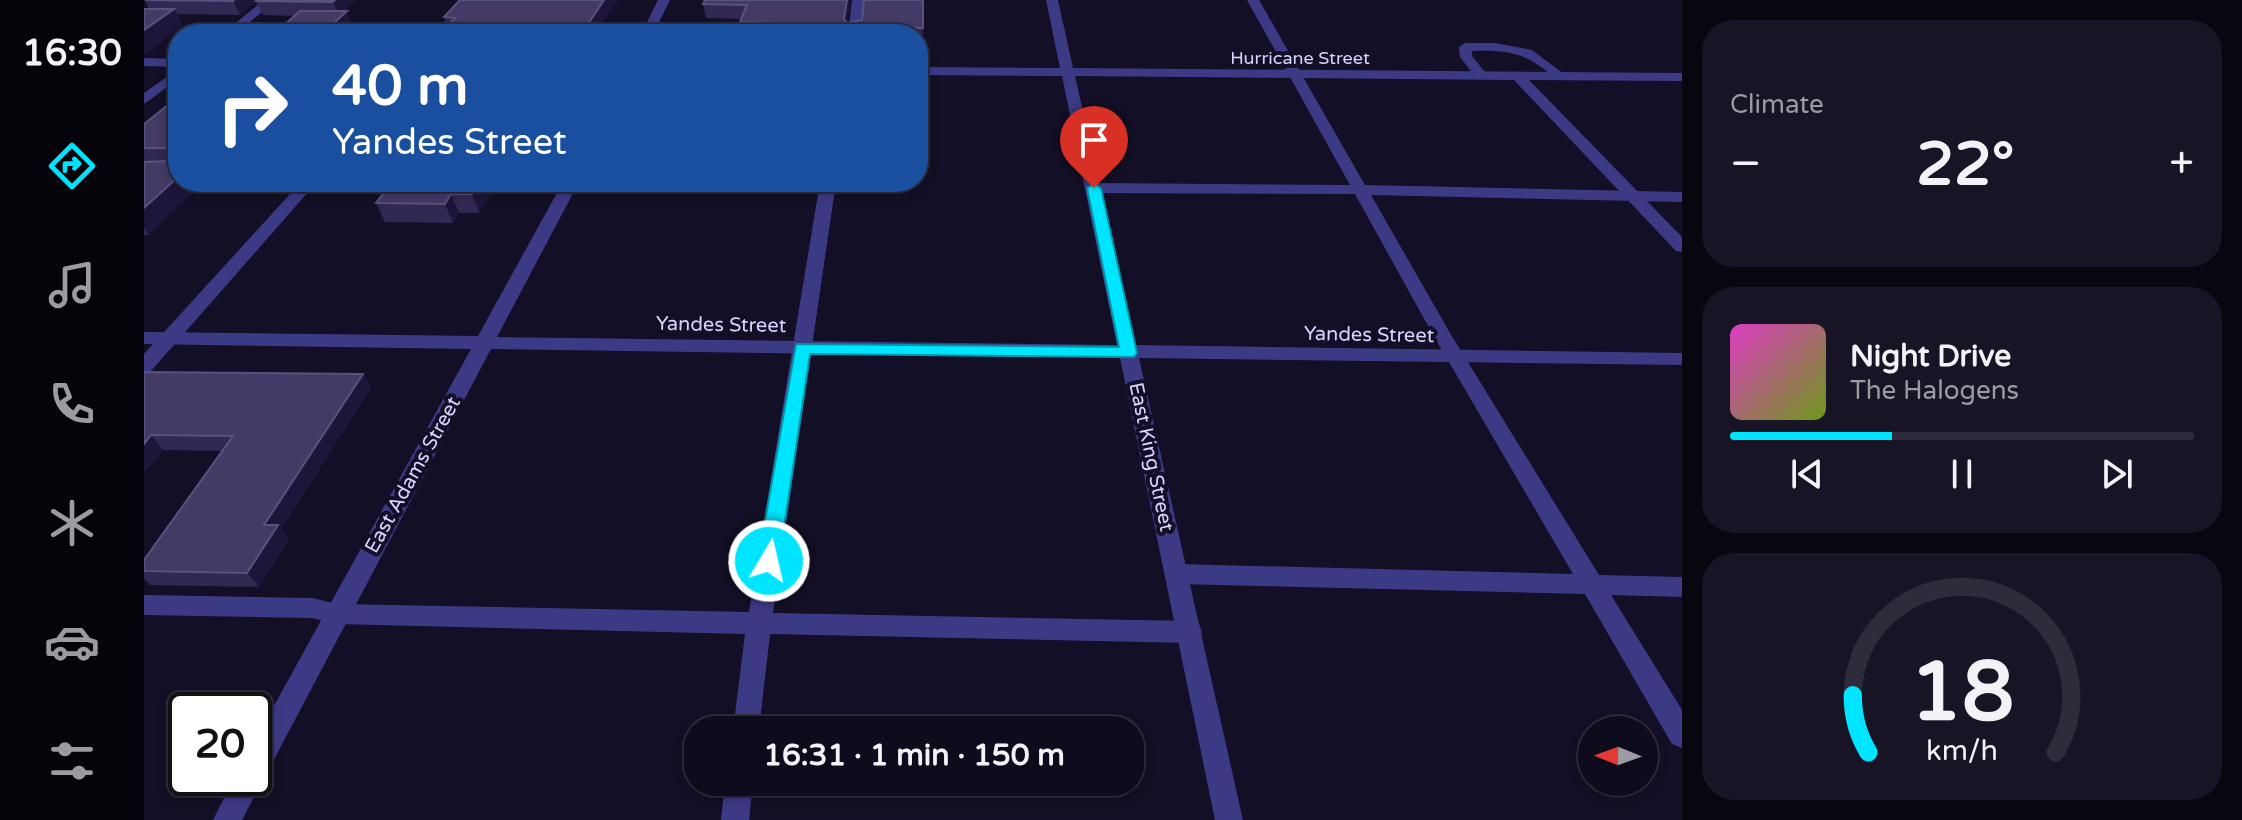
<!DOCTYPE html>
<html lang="en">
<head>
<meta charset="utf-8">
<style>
	:root { --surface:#0e0b1c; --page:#171425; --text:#f1f3f6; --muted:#9b9ba3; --line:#2e2b3b; --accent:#00e5ff }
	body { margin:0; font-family:"Varela Round",sans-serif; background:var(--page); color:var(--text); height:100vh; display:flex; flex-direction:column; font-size:30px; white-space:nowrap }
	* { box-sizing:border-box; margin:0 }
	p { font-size:26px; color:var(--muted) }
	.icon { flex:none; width:44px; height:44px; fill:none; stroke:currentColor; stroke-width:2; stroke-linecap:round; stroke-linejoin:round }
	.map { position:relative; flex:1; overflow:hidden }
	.panel { display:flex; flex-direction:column; gap:20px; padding:20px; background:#08060f; width:560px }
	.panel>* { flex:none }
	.hud { position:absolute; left:24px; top:24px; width:760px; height:168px; border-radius:32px; box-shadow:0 4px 12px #0003,0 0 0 2px var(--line); background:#1a4fa0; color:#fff; overflow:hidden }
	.needle { width:52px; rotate:271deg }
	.buttons { position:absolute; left:1434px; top:716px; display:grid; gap:16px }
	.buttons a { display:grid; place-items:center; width:80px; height:80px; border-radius:50%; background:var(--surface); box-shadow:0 4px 12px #0003,0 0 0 2px var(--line); font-size:40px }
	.speed { position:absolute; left:24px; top:692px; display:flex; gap:16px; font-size:40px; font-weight:700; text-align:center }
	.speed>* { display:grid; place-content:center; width:104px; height:104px; border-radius:50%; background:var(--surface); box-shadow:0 4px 12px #0003,0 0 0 2px var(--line); line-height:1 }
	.speed .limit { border:4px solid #111; border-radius:12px; background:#fff; color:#111 }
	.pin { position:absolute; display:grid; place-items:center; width:68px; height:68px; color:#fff; margin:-82px -34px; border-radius:50% 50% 50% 0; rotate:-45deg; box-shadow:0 0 8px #0007 }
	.pin .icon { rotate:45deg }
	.me { position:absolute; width:88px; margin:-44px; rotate:9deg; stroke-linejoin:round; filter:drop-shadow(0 0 6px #0008) }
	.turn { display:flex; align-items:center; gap:28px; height:168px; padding:0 32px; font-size:36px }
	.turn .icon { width:104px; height:104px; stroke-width:2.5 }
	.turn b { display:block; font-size:56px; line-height:68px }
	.big { font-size:60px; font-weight:700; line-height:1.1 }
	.panel .card { flex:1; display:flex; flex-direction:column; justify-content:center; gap:12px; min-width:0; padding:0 28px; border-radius:32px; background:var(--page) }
	.panel .dial { align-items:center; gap:0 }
	.dial svg { height:208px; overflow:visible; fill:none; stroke:var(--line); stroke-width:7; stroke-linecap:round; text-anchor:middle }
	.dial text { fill:var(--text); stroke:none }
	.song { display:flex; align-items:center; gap:24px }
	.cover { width:96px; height:96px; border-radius:12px; background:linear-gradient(135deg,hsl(310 70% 55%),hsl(80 70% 35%)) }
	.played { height:8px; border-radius:4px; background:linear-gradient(90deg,var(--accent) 35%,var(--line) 35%) }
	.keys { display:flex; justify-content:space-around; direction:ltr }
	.heat { display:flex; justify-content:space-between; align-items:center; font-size:44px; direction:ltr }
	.trip { position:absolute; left:540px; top:716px; width:460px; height:80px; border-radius:32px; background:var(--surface); box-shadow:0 4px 12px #0003,0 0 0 2px var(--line); font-weight:700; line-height:80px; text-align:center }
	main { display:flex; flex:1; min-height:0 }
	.tab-bar { display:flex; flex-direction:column; width:144px; justify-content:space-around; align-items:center; background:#06040b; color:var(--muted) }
	.tab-bar .icon { width:56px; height:56px }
	.tab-bar .selected { color:var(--accent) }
	.tab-bar b { font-size:36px; color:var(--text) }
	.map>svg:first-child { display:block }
</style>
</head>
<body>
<main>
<nav class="tab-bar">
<b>16:30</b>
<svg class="icon selected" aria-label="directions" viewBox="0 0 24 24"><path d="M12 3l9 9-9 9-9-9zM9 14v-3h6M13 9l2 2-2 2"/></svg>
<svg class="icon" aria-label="music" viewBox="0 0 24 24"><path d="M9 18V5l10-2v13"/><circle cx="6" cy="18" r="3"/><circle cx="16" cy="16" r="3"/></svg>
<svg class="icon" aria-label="phone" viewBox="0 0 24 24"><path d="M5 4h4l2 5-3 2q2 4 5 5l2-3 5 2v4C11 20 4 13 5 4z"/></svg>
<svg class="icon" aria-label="climate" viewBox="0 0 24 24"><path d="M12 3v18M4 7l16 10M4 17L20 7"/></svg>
<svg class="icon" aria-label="car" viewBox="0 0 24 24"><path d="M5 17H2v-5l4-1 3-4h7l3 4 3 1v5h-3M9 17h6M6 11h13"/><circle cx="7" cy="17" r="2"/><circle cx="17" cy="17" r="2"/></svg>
<svg class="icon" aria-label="filters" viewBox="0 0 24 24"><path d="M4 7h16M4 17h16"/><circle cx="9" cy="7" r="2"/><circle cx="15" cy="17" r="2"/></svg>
</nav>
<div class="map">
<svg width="1538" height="820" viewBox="0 0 1538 820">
	<rect width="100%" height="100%" fill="#130f26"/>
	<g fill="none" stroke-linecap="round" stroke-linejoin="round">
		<path fill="#3d3a85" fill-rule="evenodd" d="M 320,0 L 332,0 L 302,34 L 289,34 Z
			M 708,0 L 720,0 L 716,34 L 704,34 Z
			M 1103,0 L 1115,0 L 1221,185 L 1538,192 L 1538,202 L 1227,195 L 1306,333 L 1455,575 L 1538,577 L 1538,597 L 1467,595 L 1538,710 L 1538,748 L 1528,744 L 1441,594 L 1032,584 L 1024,581 L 1020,574 L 1024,567 L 1032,564 L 1429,574 L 1288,333 L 1211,194 L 950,193 L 942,188 L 950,183 L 1206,185 Z
			M 1351,43 L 1388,50 L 1424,77 L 1413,80 C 1383,53 1367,50 1328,51 L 1328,56 L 1345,77 L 1334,80 L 1316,57 L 1315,47 L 1321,43 Z
			M 157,182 L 173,182 L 7,371 L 0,372 L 0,354 Z
			M 676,182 L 692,182 L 629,613 L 1046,621 L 1055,624 L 1058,632 L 1055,640 L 1046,643 L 626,634 L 615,730 L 589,730 L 601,634 L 193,624 L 168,618 L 0,615 L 0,595 L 168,598 L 193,604 L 605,612 Z
			M 581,782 L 609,782 L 605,820 L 577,820 Z"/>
		<path fill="#3d3a85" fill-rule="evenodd" d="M 120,0 L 133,0 L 91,34 L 78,34 Z
			M 514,0 L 526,0 L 509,34 L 497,34 Z
			M 902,0 L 914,0 L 929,68 L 1538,73 L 1538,81 L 1385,80 L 1538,237 L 1538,252 L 1532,251 L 1370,80 L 931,76 L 992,345 L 1538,353 L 1538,365 L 995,358 L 1099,820 L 1071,820 L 976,358 L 347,349 L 98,820 L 69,820 L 90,778 L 110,778 L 110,742 L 327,349 L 0,344 L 0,332 L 334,336 L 419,182 L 435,182 L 353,337 L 973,345 L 918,76 L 774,75 L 774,67 L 916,68 Z
			M 0,58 L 34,59 L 34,67 L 0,66 Z
			M 34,69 L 34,79 L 0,104 L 0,93 Z"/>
	</g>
	<path fill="#312854" d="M 0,0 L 212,0 L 200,11 L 210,28 L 151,16 L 119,15 L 112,2 L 96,15 L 33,14 L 39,26 L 5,9 Z
		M 316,0 L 452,34 L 306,34 L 300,17 Z
		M 706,0 L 703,23 L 718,20 L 779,0 L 779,43 L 774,43 L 774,34 L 597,34 L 596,22 L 597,19 L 562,18 L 559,4 Z
		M 34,97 L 34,182 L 5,235 L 0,235 L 0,124 Z
		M 354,182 L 335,213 L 315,213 L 309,223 L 241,222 L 232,203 Z
		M 0,372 L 219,374 L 227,388 L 137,529 L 145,539 L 115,587 L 6,585 L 0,579 L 0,560 L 79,451 L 19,450 L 0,473 Z"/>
	<path fill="#1d163a" d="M 90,0 L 115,0 L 112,1 L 112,2 L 96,15 L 89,1 Z
		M 191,0 L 212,0 L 195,16 L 189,2 Z
		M 460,0 L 474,0 L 452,34 L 429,34 L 433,28 Z
		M 703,0 L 706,0 L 701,34 L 700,19 Z
		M 30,9 L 39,26 L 0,55 L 0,30 Z
		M 203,11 L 210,28 L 203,34 L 178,34 Z
		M 34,177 L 34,182 L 60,182 L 5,235 L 0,228 L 0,208 Z
		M 336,182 L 354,182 L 335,213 L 328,194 Z
		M 307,194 L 315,213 L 309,223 L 301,204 Z
		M 219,374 L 227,388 L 137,529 L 145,539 L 115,587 L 103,573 L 120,525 Z
		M 7,435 L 19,450 L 0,473 L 0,444 Z"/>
	<path fill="#433a66" stroke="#5a527e" stroke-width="2" d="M 2,0 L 90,0 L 89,1 Z
		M 113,0 L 191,0 L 189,2 L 112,1 Z
		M 316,0 L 460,0 L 444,24 L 433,28 L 429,34 L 362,34 L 369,25 L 305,24 L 311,18 L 300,17 Z
		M 561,0 L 703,0 L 700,19 L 703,23 L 718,20 L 720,0 L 779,0 L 779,28 L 760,28 L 760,34 L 632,33 L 636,23 L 596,22 L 603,5 L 559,4 Z
		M 0,9 L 30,9 L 0,30 Z
		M 156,11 L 203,11 L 178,34 L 130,34 Z
		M 34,97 L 34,177 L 0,208 L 0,162 L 24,161 L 25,151 L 22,148 L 0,148 L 0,124 Z
		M 248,182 L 336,182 L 328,194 L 307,194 L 301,204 L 232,203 Z
		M 0,372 L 219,374 L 120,525 L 134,525 L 103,573 L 0,571 L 0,560 L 89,436 L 7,435 L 0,444 Z"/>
	<path fill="#00e5ff" stroke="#0095a6" stroke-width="2" d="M 950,183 L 957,188 L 993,353 L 990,357 L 666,354 L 635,561 L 632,567 L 625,570 L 617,567 L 614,561 L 652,344 L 975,347 L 943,188 Z"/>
	<g text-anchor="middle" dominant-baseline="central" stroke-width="8" stroke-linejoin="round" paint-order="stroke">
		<g font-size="18" fill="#d9d4ff" stroke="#130f26">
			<text x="1156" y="58">Hurricane Street</text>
		</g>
		<g font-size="20" fill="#d9d4ff" stroke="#130f26">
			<text transform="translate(577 325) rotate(1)">Yandes Street</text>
			<text transform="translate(1225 335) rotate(1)">Yandes Street</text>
			<text transform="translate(1007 457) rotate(78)">East King Street</text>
			<text transform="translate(269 475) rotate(-61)">East Adams Street</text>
		</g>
	</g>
</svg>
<div class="buttons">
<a><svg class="needle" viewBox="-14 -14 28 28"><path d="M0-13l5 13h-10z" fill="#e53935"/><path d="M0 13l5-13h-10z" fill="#9b9ba3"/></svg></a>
</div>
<div class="speed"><div class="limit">20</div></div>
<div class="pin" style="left:950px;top:188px;background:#d93025"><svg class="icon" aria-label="arrive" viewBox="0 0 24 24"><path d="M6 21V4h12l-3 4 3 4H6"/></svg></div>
<svg class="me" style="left:625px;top:561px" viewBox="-20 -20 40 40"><circle r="17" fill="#00e5ff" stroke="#fff" stroke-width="3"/><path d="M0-11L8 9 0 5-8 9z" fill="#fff"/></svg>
<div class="trip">16:31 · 1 min · 150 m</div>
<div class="hud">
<div class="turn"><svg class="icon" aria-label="right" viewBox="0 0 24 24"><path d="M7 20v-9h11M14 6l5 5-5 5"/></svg><div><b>40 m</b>Yandes Street</div></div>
</div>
</div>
<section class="panel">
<div class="card"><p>Climate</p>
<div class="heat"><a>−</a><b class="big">22°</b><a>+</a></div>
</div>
<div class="card">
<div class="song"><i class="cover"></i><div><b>Night Drive</b><p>The Halogens</p></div></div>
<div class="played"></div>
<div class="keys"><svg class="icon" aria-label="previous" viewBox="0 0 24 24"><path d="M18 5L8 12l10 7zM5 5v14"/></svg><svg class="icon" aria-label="pause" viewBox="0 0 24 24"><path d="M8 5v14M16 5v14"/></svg><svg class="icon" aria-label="next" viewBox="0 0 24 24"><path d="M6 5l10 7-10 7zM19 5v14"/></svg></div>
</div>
<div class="card dial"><svg viewBox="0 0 100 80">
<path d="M14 69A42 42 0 1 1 86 69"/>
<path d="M14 69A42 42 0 0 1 8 47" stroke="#00e5ff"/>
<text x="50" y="56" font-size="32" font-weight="700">18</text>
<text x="50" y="72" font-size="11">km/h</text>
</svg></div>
</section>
</main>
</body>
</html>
